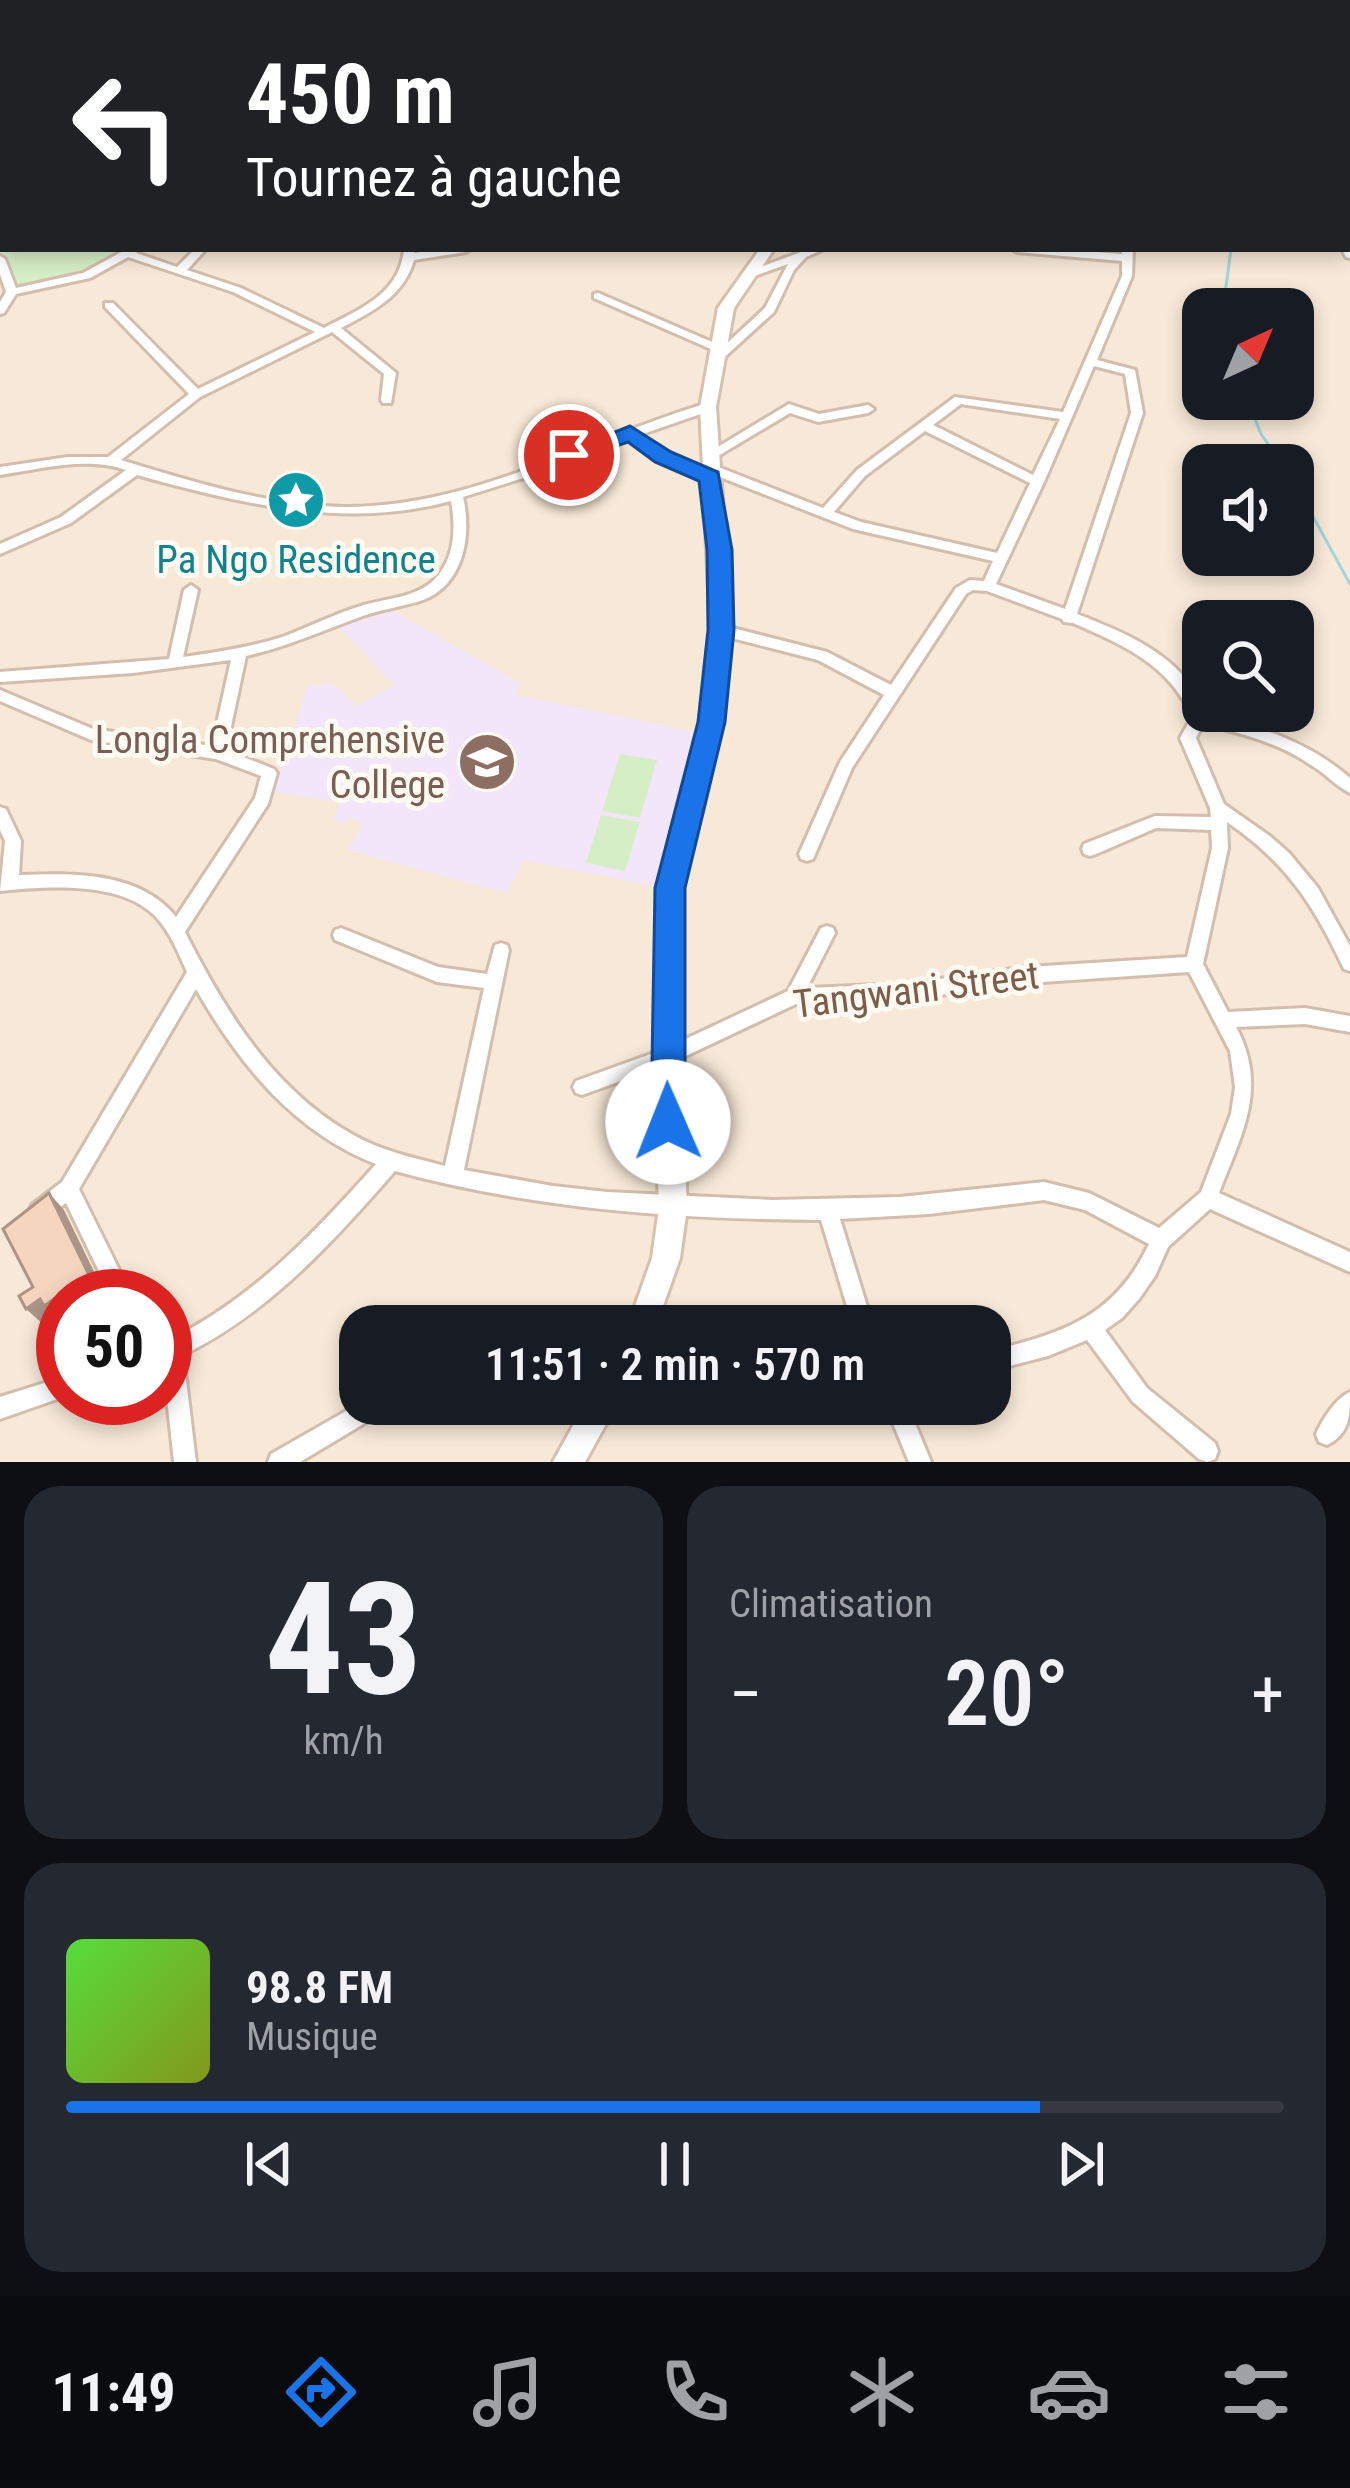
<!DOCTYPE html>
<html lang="fr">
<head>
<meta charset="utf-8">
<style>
	:root { --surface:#171b24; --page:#242831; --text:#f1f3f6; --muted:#9ea1a6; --line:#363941; --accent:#1a73e8 }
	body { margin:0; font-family:"Roboto Condensed",sans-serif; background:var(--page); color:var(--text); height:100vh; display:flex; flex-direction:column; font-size:45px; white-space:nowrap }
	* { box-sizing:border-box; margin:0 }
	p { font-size:39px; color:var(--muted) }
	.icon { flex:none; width:66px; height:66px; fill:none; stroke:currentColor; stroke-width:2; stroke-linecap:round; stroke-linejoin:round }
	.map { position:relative; height:1462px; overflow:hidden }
	.sheet { display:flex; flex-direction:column; gap:24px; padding:24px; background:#0d0f14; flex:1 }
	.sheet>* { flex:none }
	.top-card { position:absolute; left:0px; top:0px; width:1350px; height:252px; box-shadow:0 6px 18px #0003; background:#202124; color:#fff; overflow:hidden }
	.needle { width:78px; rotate:44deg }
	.fabs { position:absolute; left:1182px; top:288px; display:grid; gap:24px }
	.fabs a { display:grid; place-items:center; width:132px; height:132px; border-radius:24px; background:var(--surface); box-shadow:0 6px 18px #0003; font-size:60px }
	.speed { position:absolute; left:36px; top:1269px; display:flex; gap:24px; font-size:60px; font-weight:700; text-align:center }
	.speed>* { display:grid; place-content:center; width:156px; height:156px; border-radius:50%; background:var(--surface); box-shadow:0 6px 18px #0003; line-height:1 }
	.speed .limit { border:18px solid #d22; background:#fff; color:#111 }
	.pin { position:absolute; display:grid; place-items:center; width:102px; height:102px; color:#fff; margin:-51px; border:6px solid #fff; border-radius:50%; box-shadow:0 3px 12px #0007 }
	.me { position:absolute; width:132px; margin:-66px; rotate:359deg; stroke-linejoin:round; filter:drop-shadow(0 0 9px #0008) }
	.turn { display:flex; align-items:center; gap:42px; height:252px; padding:0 48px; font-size:54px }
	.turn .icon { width:156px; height:156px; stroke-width:2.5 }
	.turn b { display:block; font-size:84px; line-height:102px }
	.big { font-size:90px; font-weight:600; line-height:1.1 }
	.sheet .card { flex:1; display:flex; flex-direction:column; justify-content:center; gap:18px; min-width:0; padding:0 42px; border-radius:36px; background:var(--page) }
	.sheet .dial { align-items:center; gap:0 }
	.dial b { font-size:156px; line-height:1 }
	.song { display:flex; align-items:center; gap:36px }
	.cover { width:144px; height:144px; border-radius:18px; background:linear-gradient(135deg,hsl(110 70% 55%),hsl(70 70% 35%)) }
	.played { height:12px; border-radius:6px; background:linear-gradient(90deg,var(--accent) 80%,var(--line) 80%) }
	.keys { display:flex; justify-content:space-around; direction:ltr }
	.heat { display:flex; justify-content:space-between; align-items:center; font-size:66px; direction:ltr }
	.sheet .tiles { flex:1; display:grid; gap:24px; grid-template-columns:1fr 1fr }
	.card:last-child { grid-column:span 2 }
	.trip { position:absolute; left:339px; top:1305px; width:672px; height:120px; border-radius:36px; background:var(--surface); box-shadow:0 6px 18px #0003; font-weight:600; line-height:120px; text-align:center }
	.menu { display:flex; height:192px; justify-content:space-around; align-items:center; background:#090b0e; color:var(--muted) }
	.menu .icon { width:84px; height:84px }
	.menu .selected { color:var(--accent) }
	.menu b { font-size:54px; color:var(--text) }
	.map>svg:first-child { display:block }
</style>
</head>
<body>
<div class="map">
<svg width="1350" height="1462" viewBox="0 0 1350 1462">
	<rect width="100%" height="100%" fill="#fef6ea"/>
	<path fill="#f7e8d7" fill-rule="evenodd" d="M 0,0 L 1230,3 L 3,3 L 3,249 L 1347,249 L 1350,41 L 1350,1462 L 0,1462 ZM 1203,309 L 1293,309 L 1293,399 L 1203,399 ZM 1203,465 L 1293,465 L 1293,555 L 1203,555 ZM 1203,621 L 1293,621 L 1293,711 L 1203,711 ZM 63,1296 L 165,1296 L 165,1398 L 63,1398 ZM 360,1326 L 990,1326 L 990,1404 L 360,1404 Z"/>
	<path fill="#f3e6fb" d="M 385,606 L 520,683 L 516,695 L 700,733 L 655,886 L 524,860 L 506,893 L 348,850 L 363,824 L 350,818 L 342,825 L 334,820 L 339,802 L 274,792 L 308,686 L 333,684 L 357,706 L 394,685 L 338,626 Z"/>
	<path fill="#d6eec6" d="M 3,247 L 3,249 L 125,249 L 97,272 L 21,291 L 0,253 Z
		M 620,754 L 657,760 L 640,818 L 602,811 Z
		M 601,815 L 640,822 L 625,871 L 586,863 Z"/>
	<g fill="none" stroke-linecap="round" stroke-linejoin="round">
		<path stroke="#a1d4dd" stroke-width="3" d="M 1334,3 L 1340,0
			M 1223,309 L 1231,249
			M 1247,399 L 1261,434 L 1283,465
			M 1293,480 L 1350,584"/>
		<g stroke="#d3bead" stroke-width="6">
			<path id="minor" d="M 277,0 L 286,0 L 283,3 L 274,3 Z
				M 530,0 L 542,0 L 537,3 L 525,3 Z
				M 643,0 L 651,0 L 652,3 L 644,3 Z
				M 922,0 L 941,0 L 948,3 L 929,3 Z
				M 996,0 L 1004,0 L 1003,3 L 995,3 Z
				M 0,45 L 3,45 L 3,51 L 0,51 Z
				M 3,131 L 3,137 L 0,138 L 0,132 Z
				M 1347,145 L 1350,146 L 1350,153 L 1347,152 Z
				M 0,212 L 3,213 L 3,219 L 0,218 Z
				M 1347,246 L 1350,247 L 1350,258 L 1346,257 L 1342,249 L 1347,249 Z
				M 127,249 L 140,249 L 136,253 L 177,267 L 195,249 L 206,249 L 187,270 L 241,288 L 324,328 C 360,309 400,294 404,249 L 414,249 L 414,253 L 444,249 L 471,249 L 466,252 L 414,260 C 404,296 372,312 341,328 L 396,373 L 391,403 L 383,403 L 381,400 L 384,374 L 332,332 L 200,397 L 121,460 C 193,482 270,506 346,507 C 474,507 589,438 708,403 L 712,404 L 712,410 L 640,435 L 667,454 L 704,470 L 705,465 L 713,465 L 823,508 L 857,470 L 955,397 L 1063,412 L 1122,276 L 1122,261 L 1017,252 L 1012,249 L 1056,249 L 1122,254 L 1123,249 L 1133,249 L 1132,276 L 1097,360 L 1135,370 L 1143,413 L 1077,614 C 1118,630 1166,649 1192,687 C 1198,694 1201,705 1205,713 C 1258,726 1308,741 1350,778 L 1350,793 C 1336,786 1325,773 1311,765 C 1279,743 1241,733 1203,724 L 1196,738 L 1224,804 L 1271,837 L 1289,853 L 1318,888 L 1350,946 L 1350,971 L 1344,969 C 1314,905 1286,862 1227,822 L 1228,848 L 1203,964 L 1228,1012 L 1305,1008 L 1350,1016 L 1350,1032 L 1305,1024 L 1236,1027 C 1269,1088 1241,1135 1219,1193 L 1350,1252 L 1350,1272 L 1210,1209 L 1168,1247 L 1155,1276 L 1139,1299 L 1122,1318 L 1105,1330 L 1147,1388 L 1215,1443 L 1218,1451 L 1215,1459 L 1207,1462 L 1199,1459 L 1133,1402 L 1087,1340 L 1048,1356 L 990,1371 L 990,1351 C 1063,1333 1115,1317 1149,1244 L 1085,1210 L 1044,1200 L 929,1214 L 840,1219 L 873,1326 L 853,1326 L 821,1220 C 676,1219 535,1209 395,1171 C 333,1242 269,1313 183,1355 L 196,1462 L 174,1462 L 165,1380 L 165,1342 C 250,1301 314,1234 376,1164 C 294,1132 239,1064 196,989 L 79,1189 L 132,1296 L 111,1296 L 66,1203 L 39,1222 L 32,1219 L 29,1212 L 32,1205 L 62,1182 L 187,972 C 178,952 170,931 154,915 C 120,881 45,886 0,891 L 5,841 L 0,830 L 0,807 L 6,809 L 21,841 L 19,875 C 72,873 140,871 176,917 L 255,798 L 261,776 L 216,759 L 91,740 L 0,701 L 0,690 L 93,729 L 212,746 L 231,660 L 133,673 L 0,682 L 0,672 L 169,659 L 184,590 L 191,585 L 198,590 L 183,657 C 217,652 252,647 285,636 C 311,626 337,613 364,605 C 387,598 415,598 434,580 C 455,559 456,528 451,501 C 369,523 291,513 210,494 C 186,488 161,482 137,475 L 71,523 L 0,554 L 0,544 L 61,517 L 126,470 C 86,456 41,469 0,475 L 0,467 L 68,457 L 108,457 L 189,394 L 105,307 L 105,303 L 113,303 L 198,389 L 315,332 L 233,292 L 128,257 L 90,278 L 16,294 L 4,313 L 0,314 L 0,302 L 6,292 L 0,274 L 0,256 L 5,259 L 16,288 L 83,273 ZM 1094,366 L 1125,374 L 1131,413 L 1065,609 L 996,584 L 1044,482 ZM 961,404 L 1060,419 L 1033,475 L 933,425 ZM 925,431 L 1030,483 L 997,553 L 861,522 L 834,512 L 865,476 ZM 630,439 C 654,456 684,478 714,480 L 715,475 L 853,529 L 993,561 L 984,581 L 970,580 L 956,588 L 891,685 L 827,652 L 721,625 L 716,626 L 714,630 L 716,634 L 818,660 L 884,695 L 840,762 L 799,854 L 801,859 L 807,861 L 813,859 L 852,768 L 966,594 L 973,590 L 987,591 L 1062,619 L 1064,622 L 1073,623 C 1123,645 1169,664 1192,717 L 1180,738 L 1210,808 L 1211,817 L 1155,816 L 1084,844 L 1082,849 L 1084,854 L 1090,856 L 1096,854 L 1156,828 L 1211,830 L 1212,848 L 1187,957 L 1028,967 L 903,984 L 807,988 L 835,933 L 833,928 L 827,926 L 821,928 L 788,991 L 662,1050 L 576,1081 L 573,1087 L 576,1093 L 582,1095 L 673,1062 L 796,1004 L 903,1000 L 1028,983 L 1189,972 L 1230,1051 L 1235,1087 L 1231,1114 L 1201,1192 L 1159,1228 L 1089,1193 L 1044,1182 L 900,1197 L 772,1200 L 607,1192 L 553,1186 L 464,1170 L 509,950 L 507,945 L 501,943 L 495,945 L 487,974 L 438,967 L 341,928 L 335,930 L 333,935 L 335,940 L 437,982 L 484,988 L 445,1166 C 419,1159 390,1153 365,1141 C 278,1098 227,1015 185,932 L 268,804 L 277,773 L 274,769 L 226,750 L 246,656 C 286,647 322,631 360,617 C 381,609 402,607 423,600 C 464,584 472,535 463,497 L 536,474 Z
				M 809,249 L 824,249 L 806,257 L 794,270 L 774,312 L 718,363 L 710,363 L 710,359 L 765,308 L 788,264 L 746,279 L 742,278 L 742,274 Z
				M 598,293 L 719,345 L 721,347 L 715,350 L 711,349 L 594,298 L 594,294 Z
				M 789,404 L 819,414 L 868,405 L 874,409 L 868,413 L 818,422 L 790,413 L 713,459 L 705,459 L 703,456 Z
				M 63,1377 L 63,1397 L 0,1419 L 0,1397 Z
				M 1350,1392 C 1350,1415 1350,1434 1327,1445 L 1319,1442 L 1316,1434 C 1322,1420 1336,1398 1350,1392 Z
				M 360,1403 L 389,1404 L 385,1411 L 300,1462 L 268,1462 L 271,1454 Z
				M 885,1404 L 907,1404 L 931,1462 L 909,1462 Z"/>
		</g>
		<g stroke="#d3bead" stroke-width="6">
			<path id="tertiary" d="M 155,0 L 242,0 L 247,3 L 160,3 Z
				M 384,0 L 379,3 L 361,3 L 366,0 Z"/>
		</g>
		<g stroke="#d8c0ad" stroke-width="6">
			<path id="secondary" d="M 757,0 L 769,0 L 769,3 L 757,3 Z
				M 1347,173 L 1350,173 L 1350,181 L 1347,181 Z
				M 760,249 L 774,249 L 734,308 L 716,407 L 731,630 L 721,721 L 681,888 L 680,1056 L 687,1208 L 680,1258 L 656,1326 L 628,1326 L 652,1258 L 659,1208 L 654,1056 L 659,888 L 701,721 L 711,630 L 700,407 L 718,308 Z
				M 585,1404 L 617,1404 L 585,1462 L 553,1462 Z"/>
		</g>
		<use href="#minor" fill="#fff" fill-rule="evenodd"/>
		<use href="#tertiary" fill="#fff" fill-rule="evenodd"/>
		<use href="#secondary" fill="#fff" fill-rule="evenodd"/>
	</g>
	<path fill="#ac9586" d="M 49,1193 L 64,1210 L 103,1290 L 95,1296 L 63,1296 L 63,1319 L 60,1321 L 54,1316 L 43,1324 L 26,1309 L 40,1299 Z"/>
	<path fill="#f6d5bf" stroke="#ac9586" stroke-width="3" d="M 49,1193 L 89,1275 L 44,1306 L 40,1299 L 26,1309 L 19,1296 L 33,1287 L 3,1229 Z"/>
	<path fill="#1a73e8" stroke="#114b97" stroke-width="3" d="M 630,426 L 671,452 L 718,472 L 732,550 L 734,630 L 725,722 L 685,888 L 685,1122 L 680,1133 L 668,1138 L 656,1133 L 651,1122 L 655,888 L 698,722 L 708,630 L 707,550 L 699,481 L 655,462 L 628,442 L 569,462 L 558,455 Z"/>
	<defs>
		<g id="sight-disc" transform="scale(3)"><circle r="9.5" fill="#0f9aa8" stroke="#fffaf2"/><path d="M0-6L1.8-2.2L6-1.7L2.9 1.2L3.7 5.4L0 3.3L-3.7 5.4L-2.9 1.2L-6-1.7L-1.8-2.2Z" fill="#fff"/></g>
		<g id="school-disc" transform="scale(3)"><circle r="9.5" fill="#8d6e63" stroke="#fffaf2"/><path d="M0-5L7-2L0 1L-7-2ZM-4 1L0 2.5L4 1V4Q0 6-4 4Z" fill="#fff"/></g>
	</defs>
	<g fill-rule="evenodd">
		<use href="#sight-disc" x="296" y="500"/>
		<use href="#school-disc" x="487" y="762"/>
	</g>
	<g text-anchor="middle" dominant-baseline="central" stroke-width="10" stroke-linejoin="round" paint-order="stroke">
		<g font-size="39" fill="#0d838f" stroke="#fffaf2">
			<text x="296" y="560">Pa Ngo Residence</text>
		</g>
		<g font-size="39" fill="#785e54" stroke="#fffaf2" text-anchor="end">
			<text x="445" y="740">Longla Comprehensive<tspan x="445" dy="45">College</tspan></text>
		</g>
		<g font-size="39" fill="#7c5c4a" stroke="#fffaf2">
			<text transform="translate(916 990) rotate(-7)">Tangwani Street</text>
		</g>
	</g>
</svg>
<div class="fabs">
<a><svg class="needle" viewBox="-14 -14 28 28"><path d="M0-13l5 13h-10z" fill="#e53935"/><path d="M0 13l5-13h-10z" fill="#9ea1a6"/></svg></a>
<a><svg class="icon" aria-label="sound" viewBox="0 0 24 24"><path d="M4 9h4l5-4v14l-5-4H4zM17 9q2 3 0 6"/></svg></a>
<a><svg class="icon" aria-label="search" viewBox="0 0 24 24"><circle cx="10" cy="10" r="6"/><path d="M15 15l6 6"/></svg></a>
</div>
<div class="speed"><div class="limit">50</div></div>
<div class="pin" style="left:569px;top:455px;background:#d93025"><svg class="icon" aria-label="arrive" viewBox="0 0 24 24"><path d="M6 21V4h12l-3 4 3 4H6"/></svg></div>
<svg class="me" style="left:668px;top:1122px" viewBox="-20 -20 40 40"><circle r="19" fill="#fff"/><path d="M0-13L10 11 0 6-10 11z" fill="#1a73e8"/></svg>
<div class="trip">11:51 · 2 min · 570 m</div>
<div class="top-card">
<div class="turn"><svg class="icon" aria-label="left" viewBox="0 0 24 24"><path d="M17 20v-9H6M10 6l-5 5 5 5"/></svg><div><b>450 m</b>Tournez à gauche</div></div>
</div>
</div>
<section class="sheet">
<div class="tiles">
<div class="card dial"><b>43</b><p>km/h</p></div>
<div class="card"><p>Climatisation</p>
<div class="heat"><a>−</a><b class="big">20°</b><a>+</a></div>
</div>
<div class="card">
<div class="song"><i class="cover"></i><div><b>98.8 FM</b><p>Musique</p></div></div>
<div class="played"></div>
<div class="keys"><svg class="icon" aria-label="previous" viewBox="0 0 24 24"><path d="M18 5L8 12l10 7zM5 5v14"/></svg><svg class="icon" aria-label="pause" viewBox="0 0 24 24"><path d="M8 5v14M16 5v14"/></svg><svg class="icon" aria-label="next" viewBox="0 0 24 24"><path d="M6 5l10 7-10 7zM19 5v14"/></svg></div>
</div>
</div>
</section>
<nav class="menu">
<b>11:49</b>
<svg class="icon selected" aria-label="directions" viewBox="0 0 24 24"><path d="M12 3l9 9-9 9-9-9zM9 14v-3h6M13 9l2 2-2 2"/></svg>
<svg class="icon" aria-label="music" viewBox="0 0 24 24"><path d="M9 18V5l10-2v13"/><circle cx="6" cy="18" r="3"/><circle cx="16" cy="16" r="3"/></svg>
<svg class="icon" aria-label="phone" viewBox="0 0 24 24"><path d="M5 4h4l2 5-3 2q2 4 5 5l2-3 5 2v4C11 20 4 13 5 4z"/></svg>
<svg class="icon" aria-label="climate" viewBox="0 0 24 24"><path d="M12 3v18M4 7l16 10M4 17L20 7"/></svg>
<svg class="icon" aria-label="car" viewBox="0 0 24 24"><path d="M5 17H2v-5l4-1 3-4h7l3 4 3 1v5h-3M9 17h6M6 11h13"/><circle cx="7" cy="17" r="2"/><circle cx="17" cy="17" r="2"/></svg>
<svg class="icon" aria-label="filters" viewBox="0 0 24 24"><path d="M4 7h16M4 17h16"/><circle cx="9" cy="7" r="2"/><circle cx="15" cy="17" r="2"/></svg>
</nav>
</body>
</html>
